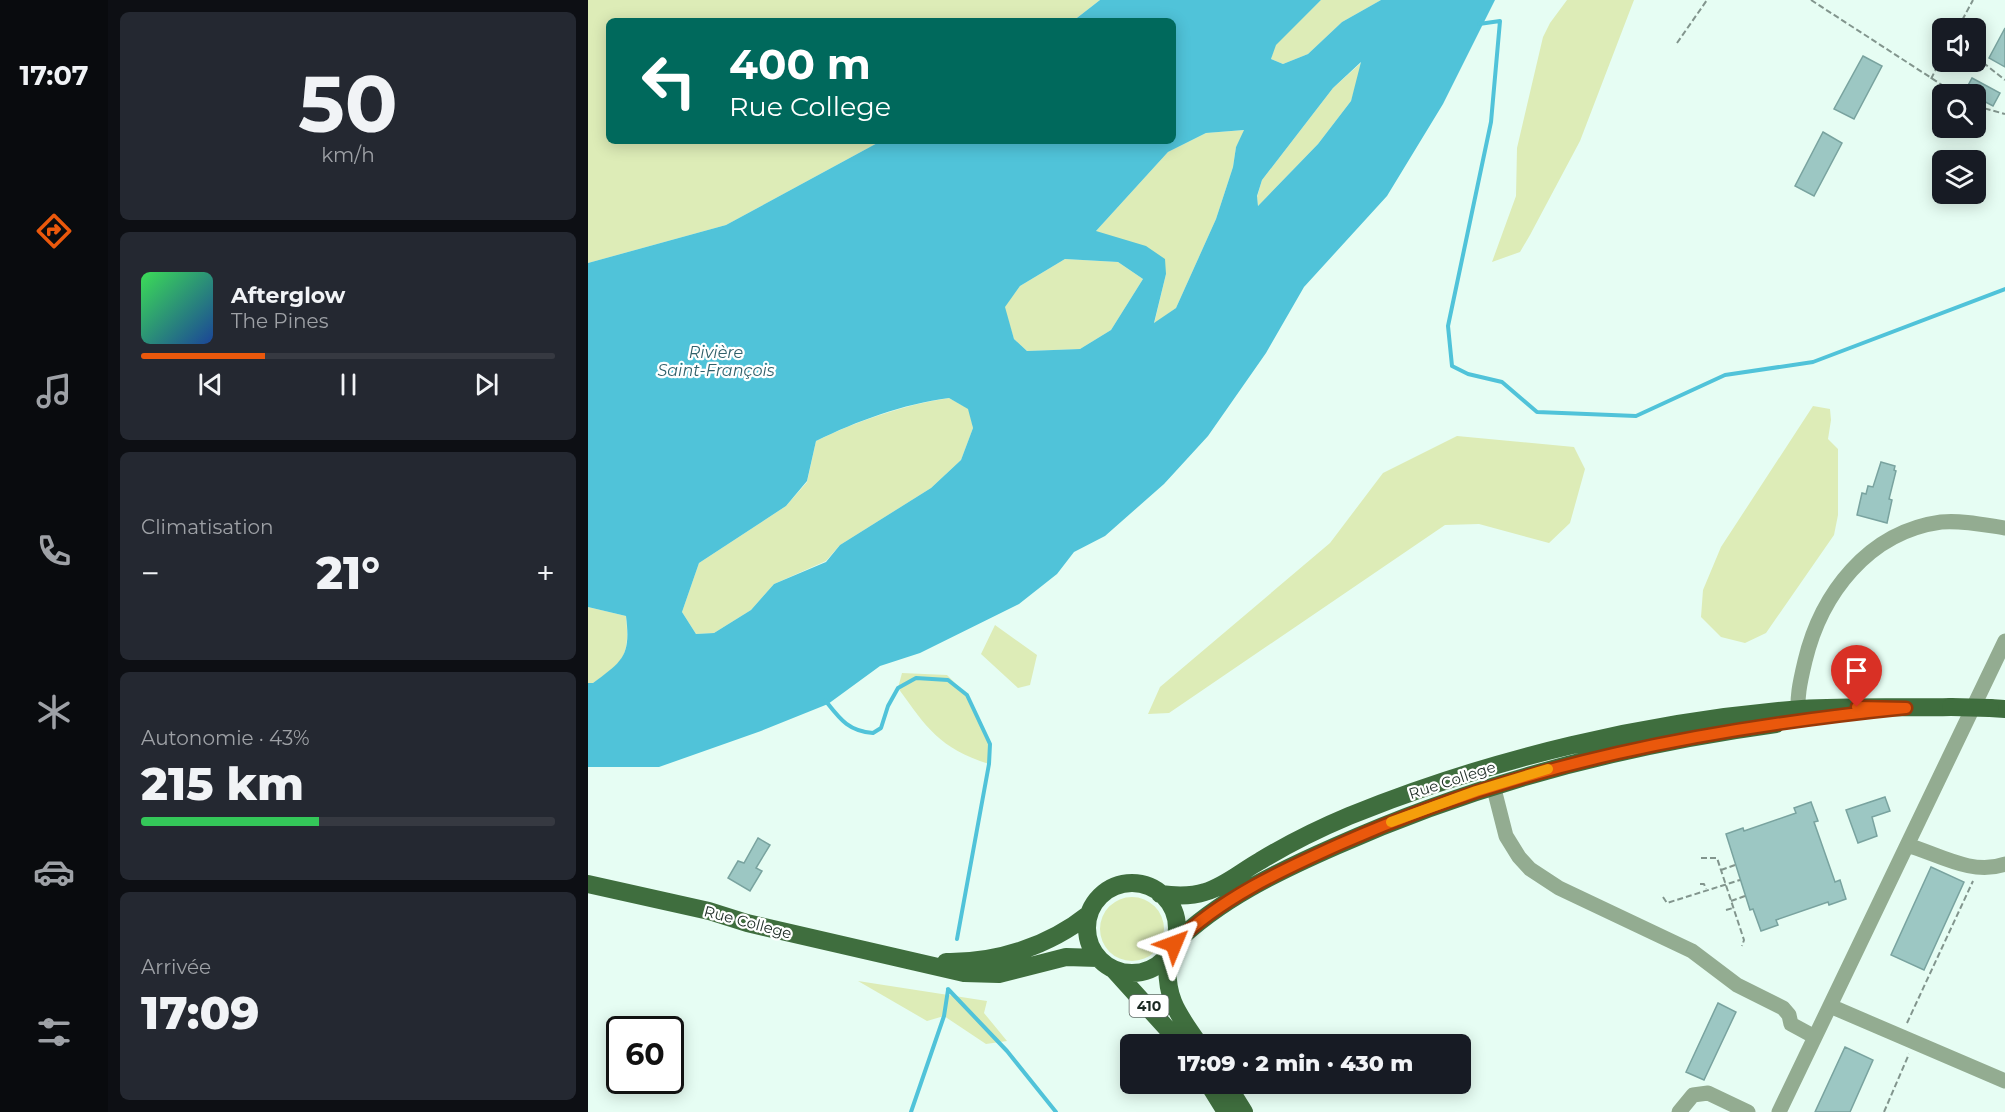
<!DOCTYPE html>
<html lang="fr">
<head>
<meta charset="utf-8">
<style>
	:root { --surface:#171b24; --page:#242831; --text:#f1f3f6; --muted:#9ea1a6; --line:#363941; --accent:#ea580c }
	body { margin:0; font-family:Montserrat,sans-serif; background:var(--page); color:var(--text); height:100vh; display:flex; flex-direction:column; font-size:22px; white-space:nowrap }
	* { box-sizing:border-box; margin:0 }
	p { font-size:20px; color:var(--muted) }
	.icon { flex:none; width:33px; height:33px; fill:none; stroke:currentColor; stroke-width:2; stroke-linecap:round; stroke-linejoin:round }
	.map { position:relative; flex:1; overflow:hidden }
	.details { display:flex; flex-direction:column; gap:12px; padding:12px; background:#0d0f14; width:480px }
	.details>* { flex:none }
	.hud { position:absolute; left:18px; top:18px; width:570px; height:126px; border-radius:9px; box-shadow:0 3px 15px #0003; background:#00695c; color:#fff; overflow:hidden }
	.fabs { position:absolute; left:1344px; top:18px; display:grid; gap:12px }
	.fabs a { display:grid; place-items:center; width:54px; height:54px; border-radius:9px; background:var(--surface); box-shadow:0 3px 15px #0003; font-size:30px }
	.speed { position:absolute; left:18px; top:1016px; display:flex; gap:12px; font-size:30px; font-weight:700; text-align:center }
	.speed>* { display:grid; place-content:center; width:78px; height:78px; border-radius:50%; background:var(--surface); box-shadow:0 3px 15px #0003; line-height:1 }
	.speed .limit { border:3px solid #111; border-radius:9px; background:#fff; color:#111 }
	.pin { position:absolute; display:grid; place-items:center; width:51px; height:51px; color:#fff; margin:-62px -26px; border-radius:50% 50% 50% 0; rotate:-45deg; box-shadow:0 0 6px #0007 }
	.pin .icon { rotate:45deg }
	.me { position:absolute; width:66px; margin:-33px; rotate:46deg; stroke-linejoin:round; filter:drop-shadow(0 0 4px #0008) }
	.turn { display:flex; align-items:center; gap:21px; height:126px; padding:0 24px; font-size:27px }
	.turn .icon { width:78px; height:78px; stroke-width:2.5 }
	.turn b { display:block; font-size:42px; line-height:51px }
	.big { font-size:45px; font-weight:800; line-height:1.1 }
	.details .widget { flex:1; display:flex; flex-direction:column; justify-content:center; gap:9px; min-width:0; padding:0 21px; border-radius:9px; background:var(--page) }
	.details .dial { align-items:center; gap:0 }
	.dial b { font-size:78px; line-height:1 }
	.song { display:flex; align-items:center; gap:18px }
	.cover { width:72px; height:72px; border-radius:9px; background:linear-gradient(135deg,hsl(130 70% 55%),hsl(220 70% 35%)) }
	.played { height:6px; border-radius:3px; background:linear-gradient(90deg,var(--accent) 30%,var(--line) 30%) }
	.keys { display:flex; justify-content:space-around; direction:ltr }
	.heat { display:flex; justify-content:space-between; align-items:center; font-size:33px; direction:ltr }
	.charge { height:9px; border-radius:4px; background:linear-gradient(90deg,#34c759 43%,var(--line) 0) }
	.trip { position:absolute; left:532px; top:1034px; width:351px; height:60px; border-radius:9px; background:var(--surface); box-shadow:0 3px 15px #0003; font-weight:800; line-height:60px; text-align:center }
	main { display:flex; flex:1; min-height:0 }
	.tab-bar { display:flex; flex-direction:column; width:108px; justify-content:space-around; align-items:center; background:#090b0e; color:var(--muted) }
	.tab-bar .icon { width:42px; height:42px }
	.tab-bar .on { color:var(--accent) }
	.tab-bar b { font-size:27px; color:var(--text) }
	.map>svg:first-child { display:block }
</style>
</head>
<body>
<main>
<nav class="tab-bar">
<b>17:07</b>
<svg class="icon on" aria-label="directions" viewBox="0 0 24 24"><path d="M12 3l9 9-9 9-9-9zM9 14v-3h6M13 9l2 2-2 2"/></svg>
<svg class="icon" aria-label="music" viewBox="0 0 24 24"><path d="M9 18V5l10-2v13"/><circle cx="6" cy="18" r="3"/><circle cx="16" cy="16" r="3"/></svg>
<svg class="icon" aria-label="phone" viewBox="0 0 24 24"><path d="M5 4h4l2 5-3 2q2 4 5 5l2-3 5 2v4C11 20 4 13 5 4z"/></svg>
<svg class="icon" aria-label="climate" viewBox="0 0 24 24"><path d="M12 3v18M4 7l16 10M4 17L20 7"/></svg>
<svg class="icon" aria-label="car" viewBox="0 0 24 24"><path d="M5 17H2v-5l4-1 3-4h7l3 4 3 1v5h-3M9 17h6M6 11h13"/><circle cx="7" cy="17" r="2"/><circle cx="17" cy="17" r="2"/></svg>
<svg class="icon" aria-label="filters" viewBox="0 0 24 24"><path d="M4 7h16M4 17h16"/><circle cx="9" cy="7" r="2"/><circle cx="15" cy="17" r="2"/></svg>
</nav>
<section class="details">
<div class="widget dial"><b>50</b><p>km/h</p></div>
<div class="widget">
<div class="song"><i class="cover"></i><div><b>Afterglow</b><p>The Pines</p></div></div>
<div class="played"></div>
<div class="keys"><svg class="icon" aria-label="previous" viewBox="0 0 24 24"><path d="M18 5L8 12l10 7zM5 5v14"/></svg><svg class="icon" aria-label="pause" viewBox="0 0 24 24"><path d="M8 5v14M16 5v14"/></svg><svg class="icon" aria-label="next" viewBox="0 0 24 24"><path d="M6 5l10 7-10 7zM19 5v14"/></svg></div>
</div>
<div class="widget"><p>Climatisation</p>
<div class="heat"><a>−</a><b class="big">21°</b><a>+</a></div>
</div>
<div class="widget"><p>Autonomie · 43%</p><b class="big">215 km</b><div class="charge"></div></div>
<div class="widget"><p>Arrivée</p><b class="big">17:09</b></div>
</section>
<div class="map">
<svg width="1417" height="1112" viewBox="0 0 1417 1112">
	<rect width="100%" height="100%" fill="#e6fdf3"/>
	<path fill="#ddecb7" d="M 0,0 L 512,0 L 485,21 L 21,21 L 21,141 L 293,141 L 138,225 L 0,263 Z
		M 733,0 L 793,0 L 754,22 L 720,54 L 695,64 L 683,59 L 687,45 Z
		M 979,0 L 1046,0 L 992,141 L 942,235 L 932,252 L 904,262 L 928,196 L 929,148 L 955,37 L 962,23 Z
		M 775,61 L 763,101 L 730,144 L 670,206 L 669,197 L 674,180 L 745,88 Z
		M 657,130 L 648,147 L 645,167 L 628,219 L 588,308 L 566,324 L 578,274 L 507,232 L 580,152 L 618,133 Z
		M 477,259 L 530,262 L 555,279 L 523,330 L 492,349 L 439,351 L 426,339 L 416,307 L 432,286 Z
		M 361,398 L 381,409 L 385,428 L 373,460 L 343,488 L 252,545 L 238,561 L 186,584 L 163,610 L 126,633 L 108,634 L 94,612 L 111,563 L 198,506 L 219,482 L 228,441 C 269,421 315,405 361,398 Z
		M 1225,406 L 1242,409 L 1243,420 L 1240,439 L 1250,449 L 1250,515 L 1246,535 L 1178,633 L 1157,643 L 1133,637 L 1113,617 L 1115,590 L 1133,547 Z
		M 869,436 L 986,447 L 997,469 L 982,523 L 961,543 L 891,524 L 857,525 L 581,713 L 560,714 L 572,687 L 742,543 L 795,473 Z
		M 0,607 L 38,616 C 42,657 36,661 5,683 L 0,683 Z
		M 407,625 L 449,655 L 442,685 L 430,688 L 393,654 Z
		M 314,673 L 359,675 L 379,695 L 402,744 L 401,764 C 351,748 339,728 310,688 Z
		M512 929a32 32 0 1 1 64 0a32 32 0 1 1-64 0Z
		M 270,981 L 399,1001 L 396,1013 L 419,1041 L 398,1044 L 356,1016 L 339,1021 Z"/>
	<path fill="#50c3d9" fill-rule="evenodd" d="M 512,0 L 733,0 L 688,45 L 683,59 L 695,64 L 720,54 L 754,22 L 793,0 L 907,0 L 855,104 L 799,196 L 716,287 L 678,353 L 620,436 L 576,484 L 517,536 L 486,552 L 469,574 L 431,604 L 332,653 L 292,666 L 240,704 L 173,731 L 71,767 L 0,767 L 0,683 L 5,683 C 35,661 43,656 38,616 L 0,607 L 0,263 L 138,225 L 293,141 L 585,141 L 585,21 L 485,21 ZM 773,62 L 763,101 L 730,144 L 670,206 L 669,196 L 674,180 L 745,88 ZM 656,130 L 648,147 L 645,167 L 628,219 L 588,308 L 566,323 L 578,274 L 577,259 L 558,246 L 508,231 L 580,152 L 618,133 ZM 477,259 L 530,262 L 555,279 L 523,330 L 492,349 L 439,351 L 426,339 L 417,307 L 432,286 ZM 361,398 L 380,409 L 385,428 L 373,460 L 343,488 L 252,545 L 238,562 L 186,584 L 163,610 L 126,633 L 108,634 L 94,612 L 111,563 L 198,506 L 219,481 L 228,441 C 269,421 315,404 361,398 Z"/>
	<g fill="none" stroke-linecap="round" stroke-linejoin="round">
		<path stroke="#50c3d9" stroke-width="4" d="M 891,24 L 912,21 L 903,122 L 860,326 L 864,366 L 880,374 L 914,382 L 949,412 L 1048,416 L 1137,375 L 1225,362 L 1417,289
			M 237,700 C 252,719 260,731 285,733 L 293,728 L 300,706 L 310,688 L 328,678 L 360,680 L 379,695 L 402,744 L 401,764 L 369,939
			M 360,989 L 419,1051 L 468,1112
			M 323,1112 L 356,1016 L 360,990"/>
	</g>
	<path fill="#9cc7c3" stroke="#79a39f" stroke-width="1.5" d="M 1417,28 L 1417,67 L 1401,58 Z
		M 1275,56 L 1294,66 L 1266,119 L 1246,109 Z
		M 1384,78 L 1412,93 L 1405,106 L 1388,97 L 1388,94 L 1377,91 Z
		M 1235,132 L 1254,143 L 1226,196 L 1207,186 Z
		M 1293,462 L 1307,466 L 1306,470 L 1308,471 L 1301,499 L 1304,500 L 1299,523 L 1269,515 L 1274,493 L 1278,494 L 1280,486 L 1285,487 Z
		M 1297,797 L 1302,811 L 1284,817 L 1289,836 L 1270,843 L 1258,810 Z
		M 1223,802 L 1230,821 L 1226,822 L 1247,882 L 1252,880 L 1258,899 L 1241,905 L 1240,902 L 1188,920 L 1190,925 L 1173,931 L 1165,909 L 1162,910 L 1138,834 L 1155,828 L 1156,831 L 1208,813 L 1206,808 Z
		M 170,838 L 182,845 L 168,868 L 174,871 L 162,891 L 140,878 L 150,861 L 156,863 Z
		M 1343,867 L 1376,882 L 1336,970 L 1303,955 Z
		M 1130,1003 L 1148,1012 L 1116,1080 L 1098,1072 Z
		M 1257,1047 L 1285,1060 L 1262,1112 L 1227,1112 Z"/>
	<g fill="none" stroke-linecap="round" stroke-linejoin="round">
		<path stroke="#82958d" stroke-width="2" stroke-dasharray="6 3" stroke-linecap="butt" d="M 1223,0 L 1368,94
			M 1370,28 L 1385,0
			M 1089,43 L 1119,0
			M 1388,57 L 1417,80
			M 1343,79 L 1354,57
			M 1388,106 L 1417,114
			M 1113,858 L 1129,858 L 1156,940 L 1154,946
			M 1133,870 L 1147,865
			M 1112,884 L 1116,884 L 1118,889
			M 1075,897 L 1079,903 L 1152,880
			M 1143,901 L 1157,896
			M 1138,910 L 1145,908
			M 1319,1023 L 1385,881
			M 1296,1112 L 1321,1054"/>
		<path stroke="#93ac91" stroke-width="15" d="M 1211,720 C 1208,699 1212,682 1217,661 C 1233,594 1280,532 1353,522 C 1374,520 1397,525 1417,528
			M 905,785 L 918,836 L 931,857 L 942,869 L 971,888 L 1104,951 L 1149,985 L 1195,1008 L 1201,1015 L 1203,1024 L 1227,1037
			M 1319,845 C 1350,854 1384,876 1417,864
			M 1242,1006 L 1417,1081
			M 1091,1112 L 1105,1095 L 1120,1093 L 1160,1112
			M 1191,1112 L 1417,641"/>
		<path stroke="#3f6e3e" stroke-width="18" d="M 1402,708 L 1417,709
			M499 928a45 45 0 1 1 90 0a45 45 0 1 1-90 0Z
			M 0,884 L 121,911 L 159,923 L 376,973 L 411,974 L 478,957 L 510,958
			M 572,894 C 587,896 602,897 617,892 C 637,886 654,871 672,861 C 700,844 730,829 761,816 C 904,758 1060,721 1214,709 C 1263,706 1313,708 1363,707
			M 586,944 C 632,899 689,872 748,846 C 889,783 1035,745 1188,724
			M 580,954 C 576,996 588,1012 611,1044
			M 358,962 C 409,963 461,946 501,914
			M 526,970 L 593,1044
			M 620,1083 L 638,1112
			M 638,1083 L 656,1112"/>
		<path stroke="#3f6e3e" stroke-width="18" d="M 1363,707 L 1402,708"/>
	</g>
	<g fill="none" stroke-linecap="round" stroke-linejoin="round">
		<g stroke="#983908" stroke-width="15">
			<path id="route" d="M 586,944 C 633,898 692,871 752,844 C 934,763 1121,728 1318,708 L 1269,707"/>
		</g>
		<use href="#route" stroke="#ea580c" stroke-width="10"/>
		<path stroke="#f59e0b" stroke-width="10" d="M 803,822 L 888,791 L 960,769"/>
	</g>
	<g text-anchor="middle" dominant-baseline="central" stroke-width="4.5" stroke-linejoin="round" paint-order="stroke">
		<rect fill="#fff" stroke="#5f6965" stroke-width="1.5" x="541.5" y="995" width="39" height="22" rx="4.5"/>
		<g font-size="14" font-weight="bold" fill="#1b2923">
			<text x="561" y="1006">410</text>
		</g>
		<g font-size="15" fill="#1b2923" stroke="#fff">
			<text transform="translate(864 780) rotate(-18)">Rue College</text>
			<text transform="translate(160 922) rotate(15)">Rue College</text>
		</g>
		<g font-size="16" font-style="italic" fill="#30606a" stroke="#fff">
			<text x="128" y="352">Rivière<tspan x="128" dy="18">Saint-François</tspan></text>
		</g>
	</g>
</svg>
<div class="fabs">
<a><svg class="icon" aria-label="sound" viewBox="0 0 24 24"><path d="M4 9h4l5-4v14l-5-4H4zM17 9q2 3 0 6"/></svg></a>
<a><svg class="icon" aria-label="search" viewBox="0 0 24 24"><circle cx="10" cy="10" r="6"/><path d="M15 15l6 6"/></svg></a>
<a><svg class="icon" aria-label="layers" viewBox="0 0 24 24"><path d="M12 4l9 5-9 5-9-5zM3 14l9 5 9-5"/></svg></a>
</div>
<div class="speed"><div class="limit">60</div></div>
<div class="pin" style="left:1269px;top:707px;background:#d93025"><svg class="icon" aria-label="arrive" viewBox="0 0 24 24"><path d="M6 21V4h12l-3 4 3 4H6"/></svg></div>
<svg class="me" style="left:586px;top:944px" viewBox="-20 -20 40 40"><path d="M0-17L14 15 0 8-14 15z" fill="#ea580c" stroke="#fff" stroke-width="4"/></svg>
<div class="trip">17:09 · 2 min · 430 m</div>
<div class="hud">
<div class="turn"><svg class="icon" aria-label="left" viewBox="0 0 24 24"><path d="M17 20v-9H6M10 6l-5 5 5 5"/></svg><div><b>400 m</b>Rue College</div></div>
</div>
</div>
</main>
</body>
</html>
